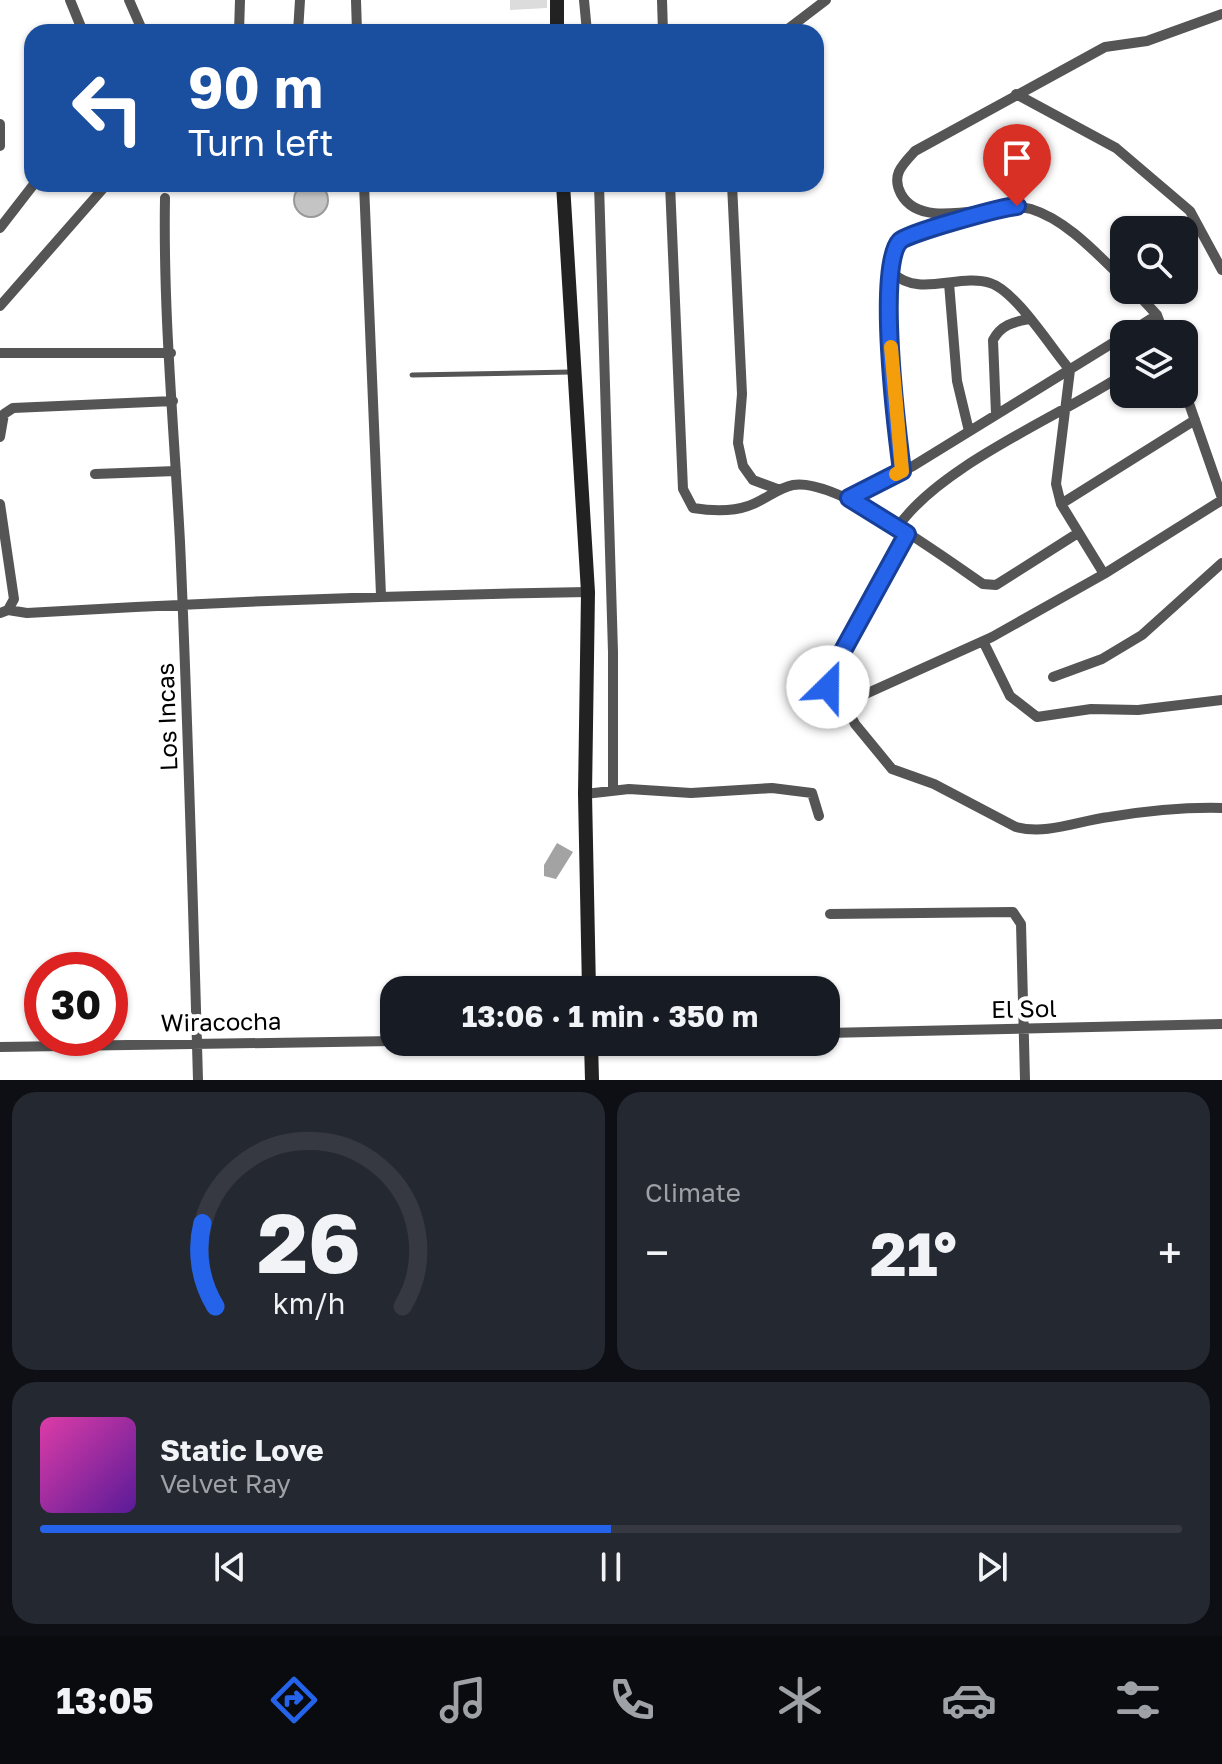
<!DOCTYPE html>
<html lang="en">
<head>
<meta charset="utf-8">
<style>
	:root { --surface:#171b24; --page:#242831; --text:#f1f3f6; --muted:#9ea1a6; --line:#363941; --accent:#2563eb }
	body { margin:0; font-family:"Golos Text",sans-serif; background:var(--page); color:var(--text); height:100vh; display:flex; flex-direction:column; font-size:30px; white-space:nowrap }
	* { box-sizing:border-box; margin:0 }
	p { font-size:26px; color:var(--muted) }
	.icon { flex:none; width:44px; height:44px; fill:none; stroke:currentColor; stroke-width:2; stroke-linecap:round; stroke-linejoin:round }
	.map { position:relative; height:1080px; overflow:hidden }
	.sheet { display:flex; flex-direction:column; gap:12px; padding:12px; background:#0d0f14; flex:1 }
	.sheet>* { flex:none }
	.top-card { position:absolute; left:24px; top:24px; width:800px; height:168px; border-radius:24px; box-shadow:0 2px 6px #0004; background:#1a4fa0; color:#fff; overflow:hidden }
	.tools { position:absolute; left:1110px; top:216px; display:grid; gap:16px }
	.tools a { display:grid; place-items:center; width:88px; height:88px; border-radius:16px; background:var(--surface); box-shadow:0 2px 6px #0004; font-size:40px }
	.speed { position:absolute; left:24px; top:952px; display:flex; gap:16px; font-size:40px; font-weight:700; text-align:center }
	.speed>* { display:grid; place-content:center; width:104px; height:104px; border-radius:50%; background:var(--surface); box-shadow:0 2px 6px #0004; line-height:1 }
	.speed .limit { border:12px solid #d22; background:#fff; color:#111 }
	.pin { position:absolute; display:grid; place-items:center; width:68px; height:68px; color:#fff; margin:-82px -34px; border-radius:50% 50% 50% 0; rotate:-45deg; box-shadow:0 0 8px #0007 }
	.pin .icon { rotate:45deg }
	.me { position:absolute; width:88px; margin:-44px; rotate:23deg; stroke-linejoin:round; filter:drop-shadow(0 0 6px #0008) }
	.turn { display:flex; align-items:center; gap:28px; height:168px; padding:0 32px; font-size:36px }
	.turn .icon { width:104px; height:104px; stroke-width:2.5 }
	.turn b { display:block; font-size:56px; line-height:68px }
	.big { font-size:60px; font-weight:700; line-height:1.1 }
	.sheet .card { flex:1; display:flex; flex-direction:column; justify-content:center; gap:12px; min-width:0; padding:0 28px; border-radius:24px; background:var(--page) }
	.sheet .dial { align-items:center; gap:0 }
	.dial svg { height:208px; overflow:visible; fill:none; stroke:var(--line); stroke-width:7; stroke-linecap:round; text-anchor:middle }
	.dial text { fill:var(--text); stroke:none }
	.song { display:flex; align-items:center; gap:24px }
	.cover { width:96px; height:96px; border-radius:12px; background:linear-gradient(135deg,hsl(320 70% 55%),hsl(270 70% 35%)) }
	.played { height:8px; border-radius:4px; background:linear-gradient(90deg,var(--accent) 50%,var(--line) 50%) }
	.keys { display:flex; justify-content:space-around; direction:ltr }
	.heat { display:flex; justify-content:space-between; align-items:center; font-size:44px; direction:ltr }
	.sheet .tiles { flex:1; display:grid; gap:12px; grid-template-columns:1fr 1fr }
	.card:last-child { grid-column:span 2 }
	.trip { position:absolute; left:380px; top:976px; width:460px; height:80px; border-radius:24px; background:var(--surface); box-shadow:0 2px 6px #0004; font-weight:700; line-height:80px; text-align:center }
	.dock { display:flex; height:128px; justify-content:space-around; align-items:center; background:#090b0e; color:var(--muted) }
	.dock .icon { width:56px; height:56px }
	.dock .active { color:var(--accent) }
	.dock b { font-size:36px; color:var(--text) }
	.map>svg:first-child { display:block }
</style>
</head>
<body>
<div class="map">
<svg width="1222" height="1080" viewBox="0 0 1222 1080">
	<rect width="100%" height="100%" fill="#fff"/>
	<path fill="#dcdcdc" d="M 510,0 L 547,0 L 547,8 L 510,10 Z"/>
	<path fill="#a3a3a3" d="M 557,843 L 573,852 L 556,879 L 544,876 L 544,865 Z"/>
	<path fill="#c4c4c4" stroke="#999" stroke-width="2" d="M294 200a17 17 0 1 1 34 0a17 17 0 1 1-34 0Z"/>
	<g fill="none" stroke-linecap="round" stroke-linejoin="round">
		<path stroke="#555" stroke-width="5" d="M 412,375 L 571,372"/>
		<path stroke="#555" stroke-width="10" d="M 70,0 L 83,32
			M 129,0 L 143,32
			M 356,0 L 357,32
			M 584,0 L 587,32
			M 662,0 L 663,32
			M 239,32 L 240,0
			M 298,32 L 300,0
			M 784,32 L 826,0
			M 1016,94 L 1116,148 L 1190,211 L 1222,270
			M 0,124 L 0,146
			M 364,184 L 381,595
			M 599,184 L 613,652 L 613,790
			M 670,184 L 683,489 L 693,508 C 711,511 731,512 748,506 C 764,501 777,488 793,485 C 836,477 945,558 983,584 L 996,585 L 1078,533
			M 732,184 L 742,394 L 738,443 L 743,466 L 753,480 L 780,490
			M 165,198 C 163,313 174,427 180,542 C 188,721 193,901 198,1080
			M 971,215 L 899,241 L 893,273 C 918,298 960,273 990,283 C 1016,291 1051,348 1070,370 L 1056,484 L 1061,504 L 1104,574
			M 0,228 L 34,184
			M 893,273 L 888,284 L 895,417 L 902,471
			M 1124,280 C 1098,255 1067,220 1031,209 C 997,199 923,234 901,194 C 891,175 902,165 915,151 L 1105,47 L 1147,41 L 1222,14
			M 949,283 L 957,381 L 969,431
			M 1134,290 L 1157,315 L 1164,334
			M 0,306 L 107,184
			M 1127,334 L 1157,315
			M 0,353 L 171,353
			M 1184,389 L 1222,498
			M 996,414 L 993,340 C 1001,325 1013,322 1029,319
			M 0,437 L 4,414 L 13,408 L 173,401
			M 95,474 L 176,471
			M 849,498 L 913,466 L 1124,336
			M 0,504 L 14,599 L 8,610 L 0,613
			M 1061,504 L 1195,420
			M 897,528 C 940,465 1059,417 1124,374
			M 907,534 L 840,656 L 828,687 L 838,699 L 850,701 L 992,637 L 1104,574 L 1222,500
			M 8,610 L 27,613 C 214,602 401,595 588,592
			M 983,641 L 1010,696 L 1037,717 L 1091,709 L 1138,710 L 1222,700
			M 1053,677 L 1102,659 L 1142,635 L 1222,563
			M 843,700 L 855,724 L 892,769 L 934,784 L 1016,827 C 1047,835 1078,821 1109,817 C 1146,811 1184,807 1222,808
			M 585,794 L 629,789 L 691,793 L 772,788 L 812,793 L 819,816
			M 830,914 L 1013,912 L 1021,924 L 1025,1080
			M 826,1033 L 1222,1024
			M 0,1047 L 394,1041"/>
		<path stroke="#222" stroke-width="14" d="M 557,0 L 557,32
			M 563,184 L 588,592 L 585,794 L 589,990
			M 591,1042 L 592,1080"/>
	</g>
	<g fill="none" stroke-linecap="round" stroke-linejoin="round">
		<g stroke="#184099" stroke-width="20">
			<path id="route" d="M 828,687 L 840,656 L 907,534 L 849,498 L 902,471 C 897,433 876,265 900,241 C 908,233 1002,207 1017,206"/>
		</g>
		<use href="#route" stroke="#2563eb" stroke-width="14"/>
		<path stroke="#f59e0b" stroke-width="14" d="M 891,347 L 902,471 L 896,474"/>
	</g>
	<g text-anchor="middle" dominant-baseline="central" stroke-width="8" stroke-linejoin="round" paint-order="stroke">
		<g font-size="24" fill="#000" stroke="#fff">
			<text transform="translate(166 717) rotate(-92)">Los Incas</text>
			<text transform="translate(1024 1008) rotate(-1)">El Sol</text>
			<text transform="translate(221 1021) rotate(-1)">Wiracocha</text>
		</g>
	</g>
</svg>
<div class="tools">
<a><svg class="icon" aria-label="search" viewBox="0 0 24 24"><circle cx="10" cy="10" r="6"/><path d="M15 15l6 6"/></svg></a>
<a><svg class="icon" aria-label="layers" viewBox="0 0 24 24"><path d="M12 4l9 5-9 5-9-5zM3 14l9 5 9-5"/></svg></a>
</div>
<div class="speed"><div class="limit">30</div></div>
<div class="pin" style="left:1017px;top:206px;background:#d93025"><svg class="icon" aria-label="arrive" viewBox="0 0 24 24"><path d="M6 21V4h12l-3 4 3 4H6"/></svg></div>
<svg class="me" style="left:828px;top:687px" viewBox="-20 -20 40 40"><circle r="19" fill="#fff"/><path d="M0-13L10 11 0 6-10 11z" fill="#2563eb"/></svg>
<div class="trip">13:06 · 1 min · 350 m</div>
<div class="top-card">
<div class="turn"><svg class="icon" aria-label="left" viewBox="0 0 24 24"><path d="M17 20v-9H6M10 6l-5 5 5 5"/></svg><div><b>90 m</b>Turn left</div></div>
</div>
</div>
<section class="sheet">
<div class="tiles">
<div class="card dial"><svg viewBox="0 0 100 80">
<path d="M14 69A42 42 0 1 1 86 69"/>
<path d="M14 69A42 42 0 0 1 9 37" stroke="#2563eb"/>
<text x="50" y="56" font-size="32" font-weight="700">26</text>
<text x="50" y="72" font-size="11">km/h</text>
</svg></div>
<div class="card"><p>Climate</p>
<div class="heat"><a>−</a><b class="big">21°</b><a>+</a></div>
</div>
<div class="card">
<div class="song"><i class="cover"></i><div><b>Static Love</b><p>Velvet Ray</p></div></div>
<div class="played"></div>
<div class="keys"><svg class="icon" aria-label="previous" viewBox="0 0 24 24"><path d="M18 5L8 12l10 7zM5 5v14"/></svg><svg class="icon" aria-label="pause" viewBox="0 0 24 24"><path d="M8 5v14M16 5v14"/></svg><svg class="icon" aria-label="next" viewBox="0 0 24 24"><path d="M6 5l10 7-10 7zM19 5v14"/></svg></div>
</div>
</div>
</section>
<nav class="dock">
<b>13:05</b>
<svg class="icon active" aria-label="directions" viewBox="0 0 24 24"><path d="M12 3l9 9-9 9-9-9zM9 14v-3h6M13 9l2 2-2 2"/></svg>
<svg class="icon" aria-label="music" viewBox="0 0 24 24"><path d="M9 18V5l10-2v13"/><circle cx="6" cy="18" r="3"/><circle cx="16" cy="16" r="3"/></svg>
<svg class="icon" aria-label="phone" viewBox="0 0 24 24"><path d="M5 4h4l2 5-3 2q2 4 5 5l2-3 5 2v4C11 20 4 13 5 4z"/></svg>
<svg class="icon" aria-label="climate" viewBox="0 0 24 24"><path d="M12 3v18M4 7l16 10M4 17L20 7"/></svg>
<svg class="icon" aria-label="car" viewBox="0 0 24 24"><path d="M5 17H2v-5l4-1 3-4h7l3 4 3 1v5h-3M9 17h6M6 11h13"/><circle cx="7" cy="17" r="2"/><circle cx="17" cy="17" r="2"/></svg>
<svg class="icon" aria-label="filters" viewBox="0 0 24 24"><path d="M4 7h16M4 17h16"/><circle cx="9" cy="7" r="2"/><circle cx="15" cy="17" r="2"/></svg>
</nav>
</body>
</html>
